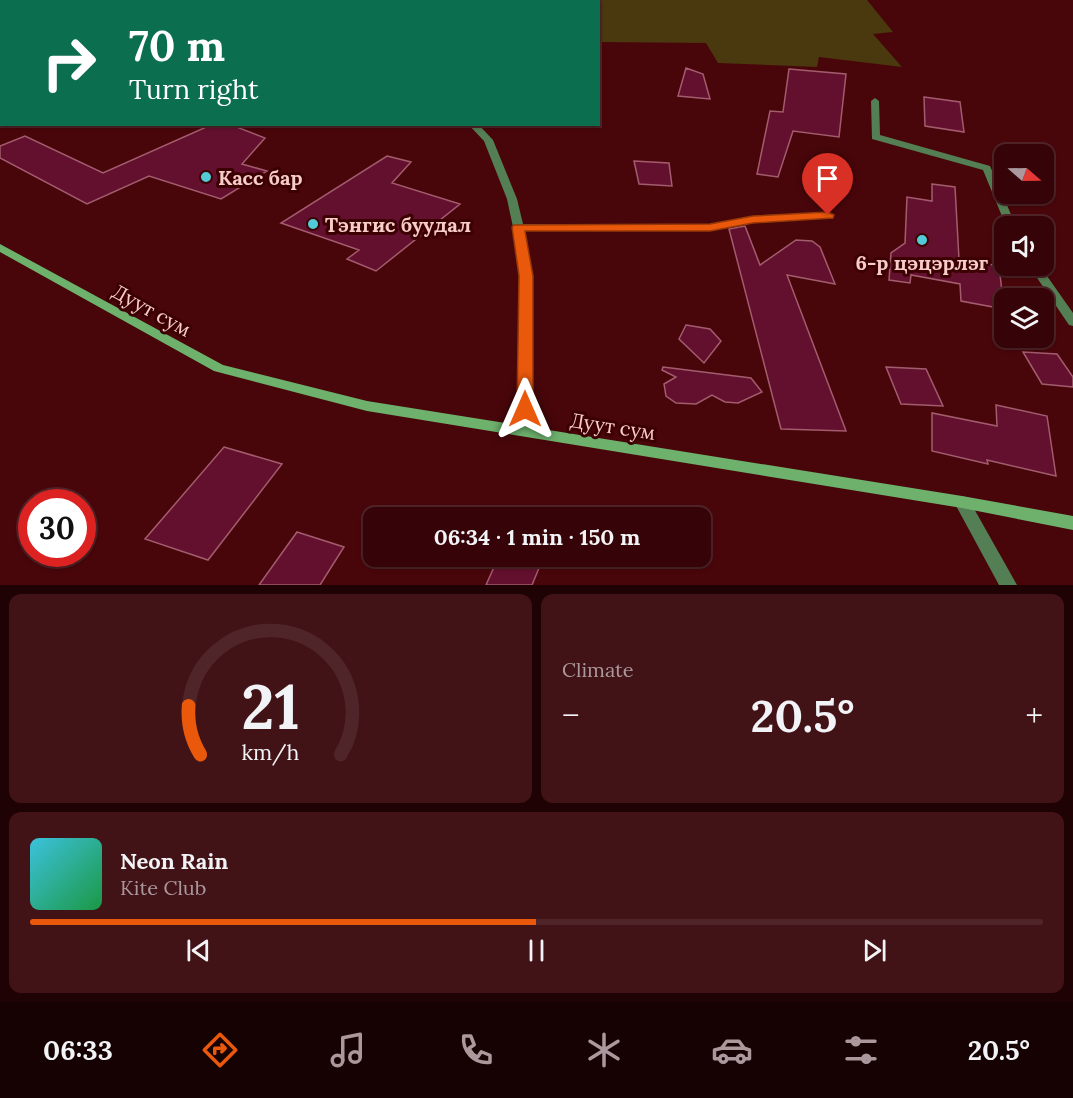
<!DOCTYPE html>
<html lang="en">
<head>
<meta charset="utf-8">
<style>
	:root { --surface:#360408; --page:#411216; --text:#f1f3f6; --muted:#aa989c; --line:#502529; --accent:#ea580c }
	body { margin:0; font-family:Lora,serif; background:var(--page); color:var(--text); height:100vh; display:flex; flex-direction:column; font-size:22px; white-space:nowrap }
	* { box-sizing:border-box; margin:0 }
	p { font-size:20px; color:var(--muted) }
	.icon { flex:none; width:33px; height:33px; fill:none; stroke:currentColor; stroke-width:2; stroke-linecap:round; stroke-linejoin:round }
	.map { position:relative; height:585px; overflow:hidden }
	.sheet { display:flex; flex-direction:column; gap:9px; padding:9px; background:#1e0204; flex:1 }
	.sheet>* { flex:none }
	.guide { position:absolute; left:0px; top:0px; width:600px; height:126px; box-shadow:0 2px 4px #0004,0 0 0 2px var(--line); background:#0b6e4f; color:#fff; overflow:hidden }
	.needle { width:39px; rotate:110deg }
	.controls { position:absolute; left:994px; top:144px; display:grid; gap:12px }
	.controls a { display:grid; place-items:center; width:60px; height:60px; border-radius:12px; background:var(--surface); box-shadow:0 2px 4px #0004,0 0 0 2px var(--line); font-size:30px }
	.speed { position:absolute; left:18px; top:489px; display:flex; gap:12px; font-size:30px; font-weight:700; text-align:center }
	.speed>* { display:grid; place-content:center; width:78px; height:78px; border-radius:50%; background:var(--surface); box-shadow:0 2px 4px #0004,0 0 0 2px var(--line); line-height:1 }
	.speed .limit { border:9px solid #d22; background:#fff; color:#111 }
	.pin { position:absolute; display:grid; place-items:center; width:51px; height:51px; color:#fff; margin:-62px -26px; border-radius:50% 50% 50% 0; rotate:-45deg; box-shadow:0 0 6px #0007 }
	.pin .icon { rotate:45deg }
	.me { position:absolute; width:66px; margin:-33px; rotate:0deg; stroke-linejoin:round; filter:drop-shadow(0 0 4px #0008) }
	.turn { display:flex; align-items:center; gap:21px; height:126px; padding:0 30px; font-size:27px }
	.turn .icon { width:78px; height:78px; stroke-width:2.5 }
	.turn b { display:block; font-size:42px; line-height:51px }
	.big { font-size:45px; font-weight:700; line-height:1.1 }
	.sheet .tile { flex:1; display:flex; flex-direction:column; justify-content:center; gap:9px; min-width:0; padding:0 21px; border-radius:12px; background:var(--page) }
	.sheet .dial { align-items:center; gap:0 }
	.dial svg { height:156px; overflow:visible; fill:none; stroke:var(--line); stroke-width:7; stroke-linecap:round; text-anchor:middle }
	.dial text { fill:var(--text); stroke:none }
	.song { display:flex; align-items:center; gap:18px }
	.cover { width:72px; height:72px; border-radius:9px; background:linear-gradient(135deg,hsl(190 70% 55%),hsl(140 70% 35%)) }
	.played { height:6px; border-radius:3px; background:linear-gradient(90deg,var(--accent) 50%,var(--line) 50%) }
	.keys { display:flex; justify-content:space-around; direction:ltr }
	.heat { display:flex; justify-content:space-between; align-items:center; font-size:33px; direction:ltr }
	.sheet .tiles { flex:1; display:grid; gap:9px; grid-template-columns:1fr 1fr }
	.tile:last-child { grid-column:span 2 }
	.trip { position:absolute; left:363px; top:507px; width:348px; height:60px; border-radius:12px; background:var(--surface); box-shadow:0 2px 4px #0004,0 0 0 2px var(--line); font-weight:700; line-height:60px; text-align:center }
	.tab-bar { display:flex; height:96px; justify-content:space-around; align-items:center; background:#160203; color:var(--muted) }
	.tab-bar .icon { width:42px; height:42px }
	.tab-bar .selected { color:var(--accent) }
	.tab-bar b { font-size:27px; color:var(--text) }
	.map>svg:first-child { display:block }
</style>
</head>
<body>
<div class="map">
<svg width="1073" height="585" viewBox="0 0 1073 585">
	<rect width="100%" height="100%" fill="#48060a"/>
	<path fill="#4a380f" d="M 538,0 L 867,0 L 893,32 L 873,34 L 902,67 L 819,57 L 817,67 L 718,63 L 706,43 L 599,42 L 598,2 Z"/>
	<path fill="#62102e" stroke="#a35c6e" stroke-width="1.5" d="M 686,68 L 703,74 L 710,99 L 678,96 Z
		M 789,69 L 846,74 L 839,137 L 793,131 L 778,177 L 757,174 L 770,111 L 783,112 Z
		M 924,97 L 960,102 L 964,132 L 925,126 Z
		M 213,124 L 229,124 L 265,138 L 242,164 L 267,171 L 221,199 L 149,176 L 87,204 L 0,158 L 0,146 L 25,136 L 103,173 Z
		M 387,156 L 411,162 L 392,183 L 460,204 L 376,271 L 347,259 L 359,250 L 281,223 Z
		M 634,161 L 669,163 L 672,186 L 639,184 Z
		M 932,184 L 955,187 L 959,259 L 999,266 L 1004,309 L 961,301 L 960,284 L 911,275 L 910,283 L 889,280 L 891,253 L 905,243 L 907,197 L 932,201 Z
		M 745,226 L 760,265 L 796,240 L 812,241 L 820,247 L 835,284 L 787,275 L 846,431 L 781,429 L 729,229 Z
		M 686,325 L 710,329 L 721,341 L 704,363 L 679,339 Z
		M 1023,352 L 1057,354 L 1073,377 L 1073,387 L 1042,384 Z
		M 663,367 L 751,378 L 762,392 L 738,403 L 725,402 L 712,395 L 696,404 L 676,403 L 666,396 L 664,384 L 676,377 L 662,370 Z
		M 886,367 L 926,369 L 943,406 L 901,404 Z
		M 996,405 L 1047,416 L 1056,476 L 987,460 L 988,464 L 932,451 L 932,413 L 997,426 Z
		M 224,447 L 282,464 L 208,560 L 145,539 Z
		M 297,532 L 344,547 L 320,585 L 259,585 Z
		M 499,556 L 544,556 L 532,585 L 486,585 Z"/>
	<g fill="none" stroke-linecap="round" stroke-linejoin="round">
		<path fill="#547e54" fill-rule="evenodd" d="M 875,98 L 879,101 L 880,135 L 990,166 L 1016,226 L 1006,226 L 983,170 L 872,139 L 871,101 Z
			M 1029,266 L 1040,266 L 1073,313 L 1073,326 L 1069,325 Z"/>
		<path fill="#547e54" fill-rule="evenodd" d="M 100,0 L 111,2 L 101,2 Z
			M 117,0 L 125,0 L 115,2 Z
			M 339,0 L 346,0 L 337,2 Z
			M 468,124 L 478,124 L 493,140 L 517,199 L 523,224 L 710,225 L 753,216 L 828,212 L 833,215 L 828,218 L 753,222 L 710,231 L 524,230 L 532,276 L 532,431 L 530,435 L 525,436 L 520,435 L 518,431 L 520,276 L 513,227 L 507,199 L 484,141 Z"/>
		<path fill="#547e54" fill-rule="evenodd" d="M 962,496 L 968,498 L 1017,585 L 999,585 L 954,502 L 956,498 Z"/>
		<path fill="#6db16d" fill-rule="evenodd" d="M 0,244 L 223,365 L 367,401 L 962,496 L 1073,516 L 1073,530 L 962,508 L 367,411 L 214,371 L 0,252 Z"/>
	</g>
	<path fill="#ea580c" stroke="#983908" stroke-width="1.5" d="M 828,212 L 834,215 L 833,218 L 753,223 L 710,231 L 525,231 L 533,276 L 533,409 L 531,413 L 519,413 L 517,409 L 519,276 L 512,227 L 514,225 L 710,224 L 753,216 Z"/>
	<g fill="#52cbd7" stroke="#3c0003" stroke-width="2">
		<circle cx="206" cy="177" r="6"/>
		<circle cx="313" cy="224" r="6"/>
		<circle cx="922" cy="240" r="6"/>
	</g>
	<g text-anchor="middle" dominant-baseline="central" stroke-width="6" stroke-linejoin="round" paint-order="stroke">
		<g font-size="20" font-weight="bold" fill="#f7cdc9" stroke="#3c0003" text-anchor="start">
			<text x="218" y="177">Касс бар</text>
			<text x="325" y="224">Тэнгис буудал</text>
			<text x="922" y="262" text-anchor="middle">6-р цэцэрлэг</text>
		</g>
		<g font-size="20" fill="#f7cdc9" stroke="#3c0003">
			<text transform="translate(152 310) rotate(29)">Дуут сум</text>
			<text transform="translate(613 426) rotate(9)">Дуут сум</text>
		</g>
	</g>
</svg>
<div class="controls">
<a><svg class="needle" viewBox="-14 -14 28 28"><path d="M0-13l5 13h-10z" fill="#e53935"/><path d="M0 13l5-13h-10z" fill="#aa989c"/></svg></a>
<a><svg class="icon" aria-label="sound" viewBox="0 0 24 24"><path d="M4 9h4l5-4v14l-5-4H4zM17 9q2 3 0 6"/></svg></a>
<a><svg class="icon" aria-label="layers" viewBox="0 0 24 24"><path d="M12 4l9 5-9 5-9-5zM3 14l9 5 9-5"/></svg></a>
</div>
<div class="speed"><div class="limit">30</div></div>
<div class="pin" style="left:828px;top:215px;background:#d93025"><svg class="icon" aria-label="arrive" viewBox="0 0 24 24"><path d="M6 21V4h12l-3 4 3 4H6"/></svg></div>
<svg class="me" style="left:525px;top:409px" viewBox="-20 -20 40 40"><path d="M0-17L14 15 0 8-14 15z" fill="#ea580c" stroke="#fff" stroke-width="4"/></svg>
<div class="trip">06:34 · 1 min · 150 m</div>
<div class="guide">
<div class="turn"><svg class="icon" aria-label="right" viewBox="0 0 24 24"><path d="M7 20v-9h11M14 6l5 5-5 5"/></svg><div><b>70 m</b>Turn right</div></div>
</div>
</div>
<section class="sheet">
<div class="tiles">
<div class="tile dial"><svg viewBox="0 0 100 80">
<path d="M14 69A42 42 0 1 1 86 69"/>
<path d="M14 69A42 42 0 0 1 8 44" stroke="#ea580c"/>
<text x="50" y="56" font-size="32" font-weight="700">21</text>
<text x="50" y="72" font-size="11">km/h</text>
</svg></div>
<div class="tile"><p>Climate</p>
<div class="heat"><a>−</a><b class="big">20.5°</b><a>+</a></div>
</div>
<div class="tile">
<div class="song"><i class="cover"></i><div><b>Neon Rain</b><p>Kite Club</p></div></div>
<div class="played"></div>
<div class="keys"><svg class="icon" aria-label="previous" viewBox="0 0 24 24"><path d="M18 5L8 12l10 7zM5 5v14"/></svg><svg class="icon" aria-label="pause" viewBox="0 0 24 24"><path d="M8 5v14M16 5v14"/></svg><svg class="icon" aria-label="next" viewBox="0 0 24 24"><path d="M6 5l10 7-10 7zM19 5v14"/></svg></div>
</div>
</div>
</section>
<nav class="tab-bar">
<b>06:33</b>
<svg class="icon selected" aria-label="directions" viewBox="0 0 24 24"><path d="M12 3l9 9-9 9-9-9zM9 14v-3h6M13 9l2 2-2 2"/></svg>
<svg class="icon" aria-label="music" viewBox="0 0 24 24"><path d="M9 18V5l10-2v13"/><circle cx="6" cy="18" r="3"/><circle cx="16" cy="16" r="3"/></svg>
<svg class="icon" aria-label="phone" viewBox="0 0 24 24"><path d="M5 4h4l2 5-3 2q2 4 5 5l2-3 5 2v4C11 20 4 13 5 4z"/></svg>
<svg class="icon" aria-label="climate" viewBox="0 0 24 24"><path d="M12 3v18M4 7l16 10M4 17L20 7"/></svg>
<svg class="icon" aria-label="car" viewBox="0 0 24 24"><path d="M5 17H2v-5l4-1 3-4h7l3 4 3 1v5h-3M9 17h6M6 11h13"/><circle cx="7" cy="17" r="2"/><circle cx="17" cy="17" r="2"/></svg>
<svg class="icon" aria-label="filters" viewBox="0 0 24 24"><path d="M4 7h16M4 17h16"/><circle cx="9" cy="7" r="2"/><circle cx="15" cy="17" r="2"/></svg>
<b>20.5°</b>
</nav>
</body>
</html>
